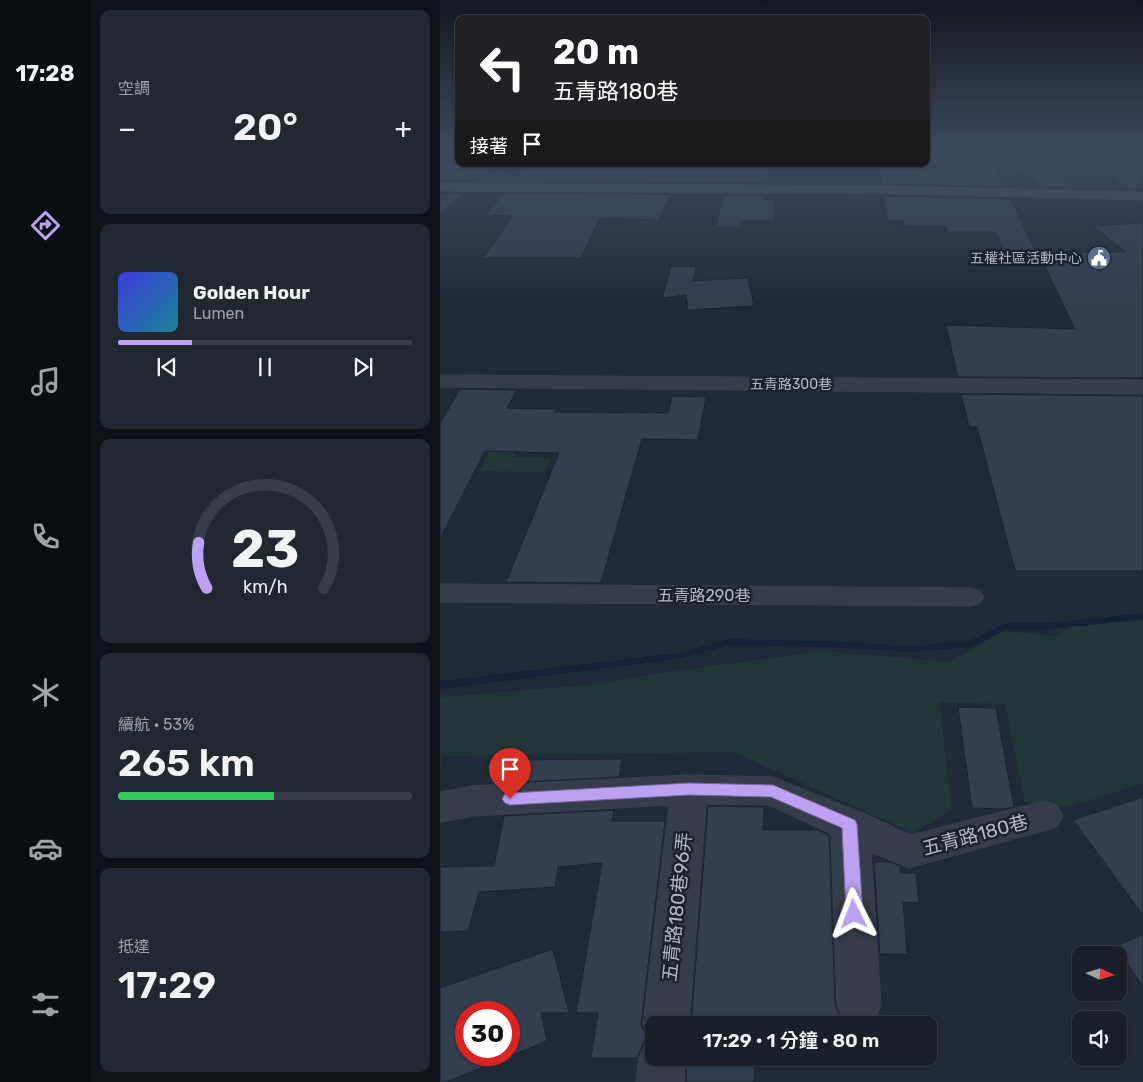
<!DOCTYPE html>
<html lang="zh-TW">
<head>
<meta charset="utf-8">
<style>
	:root { --surface:#19202a; --page:#222832; --text:#f1f3f6; --muted:#9fa3a8; --line:#373e47; --accent:#bca0f2 }
	body { margin:0; font-family:Rubik,"Noto Sans TC",sans-serif; background:var(--page); color:var(--text); height:100vh; display:flex; flex-direction:column; font-size:19px; white-space:nowrap }
	* { box-sizing:border-box; margin:0 }
	p { font-size:16px; color:var(--muted) }
	.icon { flex:none; width:28px; height:28px; fill:none; stroke:currentColor; stroke-width:2; stroke-linecap:round; stroke-linejoin:round }
	.map { position:relative; flex:1; overflow:hidden }
	.details { display:flex; flex-direction:column; gap:10px; padding:10px; background:#0e1217; width:350px }
	.details>* { flex:none }
	.hud { position:absolute; left:15px; top:15px; width:475px; height:152px; border-radius:10px; box-shadow:0 1px 4px #0004,0 0 0 1px var(--line); background:#202124; color:#fff; overflow:hidden }
	.needle { width:32px; rotate:94deg }
	.controls { position:absolute; left:632px; top:946px; display:grid; gap:10px }
	.controls a { display:grid; place-items:center; width:55px; height:55px; border-radius:10px; background:var(--surface); box-shadow:0 1px 4px #0004,0 0 0 1px var(--line); font-size:25px }
	.speed { position:absolute; left:15px; top:1001px; display:flex; gap:10px; font-size:25px; font-weight:700; text-align:center }
	.speed>* { display:grid; place-content:center; width:65px; height:65px; border-radius:50%; background:var(--surface); box-shadow:0 1px 4px #0004,0 0 0 1px var(--line); line-height:1 }
	.speed .limit { border:8px solid #d22; background:#fff; color:#111 }
	.pin { position:absolute; display:grid; place-items:center; width:42px; height:42px; color:#fff; margin:-51px -21px; border-radius:50% 50% 50% 0; rotate:-45deg; box-shadow:0 0 5px #0007 }
	.pin .icon { rotate:45deg }
	.me { position:absolute; width:55px; margin:-28px; rotate:357deg; stroke-linejoin:round; filter:drop-shadow(0 0 4px #0008) }
	.turn { display:flex; align-items:center; gap:18px; height:105px; padding:0 15px; font-size:22px }
	.turn .icon { width:65px; height:65px; stroke-width:2.5 }
	.turn b { display:block; font-size:35px; line-height:42px }
	.then { display:flex; align-items:center; height:48px; padding:0 15px; background:#0003; gap:10px; font-size:19px }
	.big { font-size:38px; font-weight:600; line-height:1.1 }
	.details .card { flex:1; display:flex; flex-direction:column; justify-content:center; gap:8px; min-width:0; padding:0 18px; border-radius:10px; background:var(--page) }
	.details .dial { align-items:center; gap:0 }
	.dial svg { height:130px; overflow:visible; fill:none; stroke:var(--line); stroke-width:7; stroke-linecap:round; text-anchor:middle }
	.dial text { fill:var(--text); stroke:none }
	.song { display:flex; align-items:center; gap:15px }
	.cover { width:60px; height:60px; border-radius:8px; background:linear-gradient(135deg,hsl(240 70% 55%),hsl(190 70% 35%)) }
	.played { height:5px; border-radius:2px; background:linear-gradient(90deg,var(--accent) 25%,var(--line) 25%) }
	.keys { display:flex; justify-content:space-around; direction:ltr }
	.heat { display:flex; justify-content:space-between; align-items:center; font-size:28px; direction:ltr }
	.charge { height:8px; border-radius:4px; background:linear-gradient(90deg,#34c759 53%,var(--line) 0) }
	.trip { position:absolute; left:205px; top:1016px; width:292px; height:50px; border-radius:10px; background:var(--surface); box-shadow:0 1px 4px #0004,0 0 0 1px var(--line); font-weight:600; line-height:50px; text-align:center }
	main { display:flex; flex:1; min-height:0 }
	.tabs { display:flex; flex-direction:column; width:90px; justify-content:space-around; align-items:center; background:#0a0d11; color:var(--muted) }
	.tabs .icon { width:35px; height:35px }
	.tabs .current { color:var(--accent) }
	.tabs b { font-size:22px; color:var(--text) }
	.map>svg:first-child { display:block }
</style>
</head>
<body>
<main>
<nav class="tabs">
<b>17:28</b>
<svg class="icon current" aria-label="directions" viewBox="0 0 24 24"><path d="M12 3l9 9-9 9-9-9zM9 14v-3h6M13 9l2 2-2 2"/></svg>
<svg class="icon" aria-label="music" viewBox="0 0 24 24"><path d="M9 18V5l10-2v13"/><circle cx="6" cy="18" r="3"/><circle cx="16" cy="16" r="3"/></svg>
<svg class="icon" aria-label="phone" viewBox="0 0 24 24"><path d="M5 4h4l2 5-3 2q2 4 5 5l2-3 5 2v4C11 20 4 13 5 4z"/></svg>
<svg class="icon" aria-label="climate" viewBox="0 0 24 24"><path d="M12 3v18M4 7l16 10M4 17L20 7"/></svg>
<svg class="icon" aria-label="car" viewBox="0 0 24 24"><path d="M5 17H2v-5l4-1 3-4h7l3 4 3 1v5h-3M9 17h6M6 11h13"/><circle cx="7" cy="17" r="2"/><circle cx="17" cy="17" r="2"/></svg>
<svg class="icon" aria-label="filters" viewBox="0 0 24 24"><path d="M4 7h16M4 17h16"/><circle cx="9" cy="7" r="2"/><circle cx="15" cy="17" r="2"/></svg>
</nav>
<section class="details">
<div class="card"><p>空調</p>
<div class="heat"><a>−</a><b class="big">20°</b><a>+</a></div>
</div>
<div class="card">
<div class="song"><i class="cover"></i><div><b>Golden Hour</b><p>Lumen</p></div></div>
<div class="played"></div>
<div class="keys"><svg class="icon" aria-label="previous" viewBox="0 0 24 24"><path d="M18 5L8 12l10 7zM5 5v14"/></svg><svg class="icon" aria-label="pause" viewBox="0 0 24 24"><path d="M8 5v14M16 5v14"/></svg><svg class="icon" aria-label="next" viewBox="0 0 24 24"><path d="M6 5l10 7-10 7zM19 5v14"/></svg></div>
</div>
<div class="card dial"><svg viewBox="0 0 100 80">
<path d="M14 69A42 42 0 1 1 86 69"/>
<path d="M14 69A42 42 0 0 1 9 41" stroke="#bca0f2"/>
<text x="50" y="56" font-size="32" font-weight="700">23</text>
<text x="50" y="72" font-size="11">km/h</text>
</svg></div>
<div class="card"><p>續航 · 53%</p><b class="big">265 km</b><div class="charge"></div></div>
<div class="card"><p>抵達</p><b class="big">17:29</b></div>
</section>
<div class="map">
<svg width="703" height="1082" viewBox="0 0 703 1082">
	<rect width="100%" height="100%" fill="#212b38"/>
	<path fill="#233739" d="M 114,172 L 105,183 L 29,182 L 37,173 Z
		M 50,449 L 77,449 L 73,457 L 111,458 L 105,472 L 39,471 Z
		M 703,621 L 703,783 L 632,806 L 585,802 L 565,704 L 499,702 L 512,809 L 473,833 L 294,752 L 2,756 L 0,768 L 0,697 L 162,684 L 208,675 L 383,651 L 510,662 L 563,631 L 613,636 L 634,626 Z"/>
	<g fill="none" stroke-linecap="round" stroke-linejoin="round">
		<path fill="#152236" fill-rule="evenodd" d="M 703,613 L 703,619 L 610,629 L 568,629 L 531,647 L 469,652 L 388,647 L 290,645 L 238,659 L 0,689 L 0,681 L 238,653 L 290,639 L 388,641 L 469,646 L 529,641 L 566,623 L 610,623 Z"/>
	</g>
	<path fill="#333f4f" stroke="#1c242f" fill-rule="evenodd" d="M 486,158 L 552,158 L 565,187 L 442,184 L 440,166 L 486,164 Z
		M 567,160 L 610,160 L 628,187 L 602,187 Z
		M 672,160 L 703,161 L 703,189 L 683,188 L 666,163 L 674,164 Z
		M 0,164 L 54,164 L 35,181 L 0,181 Z
		M 87,164 L 329,164 L 327,183 L 73,182 Z
		M 0,193 L 23,193 L 0,215 Z
		M 64,193 L 231,194 L 218,220 L 160,218 L 141,258 L 43,258 L 73,216 L 46,215 Z
		M 283,195 L 326,195 L 325,199 L 334,199 L 335,220 L 300,221 L 299,227 L 276,227 Z
		M 444,196 L 571,199 L 600,262 L 568,261 L 556,232 L 507,232 L 506,227 L 464,226 L 463,221 L 448,221 Z
		M 703,223 L 703,378 L 518,377 L 506,325 L 635,329 L 598,252 L 686,252 L 653,226 Z
		M 231,266 L 256,267 L 253,281 L 308,278 L 314,306 L 248,310 L 246,295 L 222,298 Z
		M 20,389 L 77,390 L 67,408 L 116,409 L 115,412 L 228,413 L 232,396 L 266,397 L 258,440 L 202,439 L 161,583 L 66,582 L 119,453 L 45,451 L 0,539 L 0,423 Z
		M 521,394 L 703,396 L 703,571 L 575,571 L 537,427 L 529,427 Z
		M 518,707 L 556,708 L 574,807 L 564,809 L 532,808 Z
		M 182,759 L 179,777 L 65,783 L 70,760 Z
		M 703,797 L 703,915 L 633,820 Z
		M 268,806 L 324,807 L 323,830 L 378,830 L 389,835 L 395,1005 L 403,1022 L 384,1022 L 384,1025 L 251,1025 Z
		M 174,810 L 172,821 L 225,821 L 201,1025 L 208,1039 L 204,1041 L 197,1058 L 151,1058 L 158,1013 L 136,1013 L 162,863 L 118,867 L 115,887 L 39,892 L 28,931 L 0,932 L 0,867 L 54,866 L 64,816 Z
		M 434,862 L 450,862 L 460,866 L 460,873 L 476,873 L 479,903 L 463,902 L 467,954 L 440,954 Z
		M 703,935 L 703,987 L 676,946 Z
		M 113,949 L 129,1013 L 101,1013 L 107,1041 L 6,1082 L 0,1082 L 0,988 ZM 26,1012 L 69,1012 L 69,1055 L 26,1055 Z
		M 247,1058 L 385,1058 L 385,1060 L 315,1060 L 314,1082 L 246,1082 Z"/>
	<g fill="none" stroke-linecap="round" stroke-linejoin="round">
		<g stroke="#3e4652" stroke-width="1">
			<path id="minor" d="M 0,375 L 703,380 L 703,394 L 0,387 Z
				M 0,584 L 529,588 L 539,590 L 544,597 L 539,604 L 529,606 L 0,602 Z
				M 249,775 L 333,777 L 423,813 L 471,835 L 604,801 L 617,805 L 623,816 L 617,827 L 469,868 L 431,852 L 441,1005 L 435,1020 C 422,1025 416,1025 403,1020 L 397,1005 L 391,834 L 329,805 L 266,804 L 249,1025 L 214,1025 L 214,1058 L 245,1058 L 244,1082 L 196,1082 L 199,1058 L 206,1042 L 210,1040 L 203,1025 L 229,805 L 33,816 L 0,822 L 0,792 L 33,786 Z"/>
		</g>
		<g stroke="#3e4652" stroke-width="1">
			<path id="secondary" d="M 0,183 L 464,186 L 703,192 L 703,200 L 464,194 L 0,191 Z"/>
		</g>
		<use href="#minor" fill="#343d49" fill-rule="evenodd"/>
		<use href="#secondary" fill="#434c5c" fill-rule="evenodd"/>
	</g>
	<linearGradient id="sky" x2="0" y2="1"><stop stop-color="#12181f"/><stop offset="0.5" stop-color="#3d4a5e"/><stop offset="1" stop-color="#3d4a5e" stop-opacity="0"/></linearGradient>
	<rect width="703" height="303" fill="url(#sky)"/>
	<path fill="#bca0f2" stroke="#7a689d" d="M 249,783 L 333,785 L 415,820 L 417,824 L 423,914 L 420,920 L 414,922 L 408,920 L 406,914 L 402,828 L 331,797 L 249,795 L 70,805 L 65,803 L 62,799 L 65,794 L 70,793 Z"/>
	<defs>
		<g id="civic-disc" transform="scale(1.25)"><circle r="9.5" fill="#5c6f8a" stroke="#1a222d"/><path d="M-.6-6.5H3V-4.5H.6V-3L4-1V1h2V6H-6V1h2V-1L-.6-3ZM-1.2 2.5V6h2.4V2.5Z" fill="#fff"/></g>
	</defs>
	<g fill-rule="evenodd">
		<use href="#civic-disc" x="659" y="258"/>
	</g>
	<g text-anchor="middle" dominant-baseline="central" stroke-width="5" stroke-linejoin="round" paint-order="stroke">
		<g font-size="14" fill="#afb8c5" stroke="#1a222d" text-anchor="end">
			<text x="642" y="258">五權社區活動中心</text>
		</g>
		<g font-size="14" fill="#afb8c5" stroke="#1a222d">
			<text x="351" y="384">五青路300巷</text>
		</g>
		<g font-size="16" fill="#afb8c5" stroke="#1a222d">
			<text x="264" y="595">五青路290巷</text>
		</g>
		<g font-size="19" fill="#afb8c5" stroke="#1a222d">
			<text transform="translate(535 835) rotate(-15)">五青路180巷</text>
			<text transform="translate(237 907) rotate(-84)">五青路180巷96弄</text>
		</g>
	</g>
</svg>
<div class="controls">
<a><svg class="needle" viewBox="-14 -14 28 28"><path d="M0-13l5 13h-10z" fill="#e53935"/><path d="M0 13l5-13h-10z" fill="#9fa3a8"/></svg></a>
<a><svg class="icon" aria-label="sound" viewBox="0 0 24 24"><path d="M4 9h4l5-4v14l-5-4H4zM17 9q2 3 0 6"/></svg></a>
</div>
<div class="speed"><div class="limit">30</div></div>
<div class="pin" style="left:70px;top:799px;background:#d93025"><svg class="icon" aria-label="arrive" viewBox="0 0 24 24"><path d="M6 21V4h12l-3 4 3 4H6"/></svg></div>
<svg class="me" style="left:414px;top:914px" viewBox="-20 -20 40 40"><path d="M0-17L14 15 0 8-14 15z" fill="#bca0f2" stroke="#fff" stroke-width="4"/></svg>
<div class="trip">17:29 · 1 分鐘 · 80 m</div>
<div class="hud">
<div class="turn"><svg class="icon" aria-label="left" viewBox="0 0 24 24"><path d="M17 20v-9H6M10 6l-5 5 5 5"/></svg><div><b>20 m</b>五青路180巷</div></div>
<div class="then">接著<svg class="icon" aria-label="arrive" viewBox="0 0 24 24"><path d="M6 21V4h12l-3 4 3 4H6"/></svg></div>
</div>
</div>
</main>
</body>
</html>
